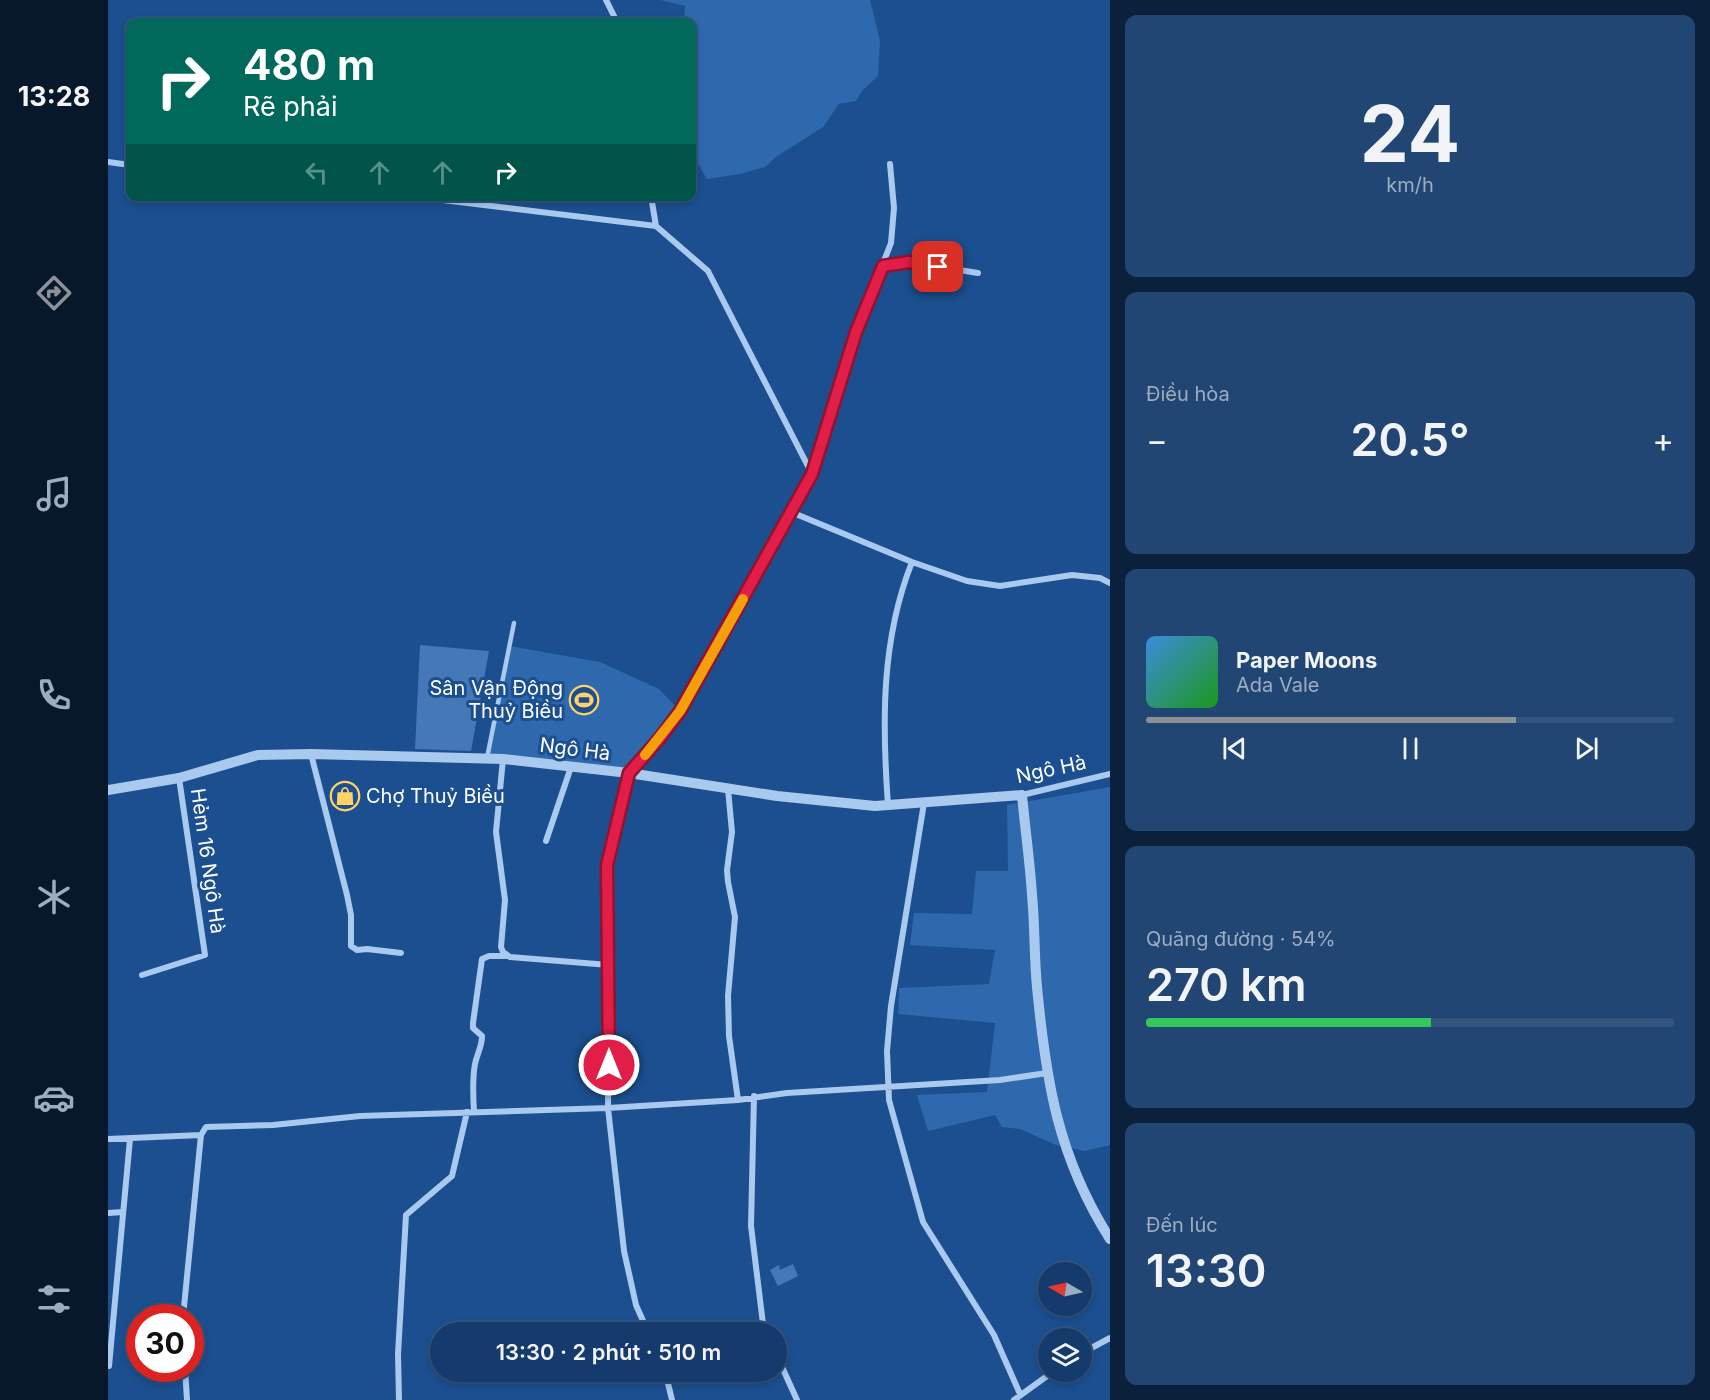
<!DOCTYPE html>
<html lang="vi">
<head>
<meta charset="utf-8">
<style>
	:root { --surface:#143b6b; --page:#214673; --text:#f1f3f6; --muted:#9dadc1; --line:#33557e; --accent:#8c9099 }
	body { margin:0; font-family:Inter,sans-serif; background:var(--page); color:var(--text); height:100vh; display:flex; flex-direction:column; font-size:22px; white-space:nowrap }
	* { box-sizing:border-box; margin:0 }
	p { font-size:20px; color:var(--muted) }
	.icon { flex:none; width:33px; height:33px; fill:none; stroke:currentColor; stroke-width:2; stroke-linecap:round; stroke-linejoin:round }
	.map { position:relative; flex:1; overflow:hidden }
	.details { display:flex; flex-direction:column; gap:15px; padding:15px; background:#0b203b; width:600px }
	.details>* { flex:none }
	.top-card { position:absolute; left:18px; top:18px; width:570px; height:183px; border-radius:12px; box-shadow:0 3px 9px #0003,0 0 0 2px var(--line); background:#00695c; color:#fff; overflow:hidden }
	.needle { width:39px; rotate:279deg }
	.tools { position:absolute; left:930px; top:1262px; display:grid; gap:12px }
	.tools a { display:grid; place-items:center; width:54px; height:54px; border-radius:50%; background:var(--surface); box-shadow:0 3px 9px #0003,0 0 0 2px var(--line); font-size:30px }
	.speed { position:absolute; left:18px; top:1304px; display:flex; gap:12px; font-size:30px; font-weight:700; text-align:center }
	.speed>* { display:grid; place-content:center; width:78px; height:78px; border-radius:50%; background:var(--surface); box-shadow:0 3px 9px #0003,0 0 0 2px var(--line); line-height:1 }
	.speed .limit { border:9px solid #d22; background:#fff; color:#111 }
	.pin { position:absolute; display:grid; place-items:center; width:51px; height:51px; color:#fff; margin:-26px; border-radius:12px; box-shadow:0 3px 9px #0006 }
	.me { position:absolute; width:66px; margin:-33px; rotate:0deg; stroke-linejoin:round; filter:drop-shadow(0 0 4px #0008) }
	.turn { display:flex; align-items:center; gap:21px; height:126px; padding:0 18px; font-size:27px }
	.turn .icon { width:78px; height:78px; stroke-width:2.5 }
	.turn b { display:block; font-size:42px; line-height:51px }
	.lanes { display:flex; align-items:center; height:57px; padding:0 18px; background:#0003; justify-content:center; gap:30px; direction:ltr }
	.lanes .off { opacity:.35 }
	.big { font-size:45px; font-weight:600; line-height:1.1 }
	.details .card { flex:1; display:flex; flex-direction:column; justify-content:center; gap:9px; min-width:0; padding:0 21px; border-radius:12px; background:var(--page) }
	.details .dial { align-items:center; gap:0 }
	.dial b { font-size:78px; line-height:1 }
	.song { display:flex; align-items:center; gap:18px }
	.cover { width:72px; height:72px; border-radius:9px; background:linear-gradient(135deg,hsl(210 70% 55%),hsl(120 70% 35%)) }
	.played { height:6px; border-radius:3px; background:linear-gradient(90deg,var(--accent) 70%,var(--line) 70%) }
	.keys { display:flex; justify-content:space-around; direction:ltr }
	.heat { display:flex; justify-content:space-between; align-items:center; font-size:33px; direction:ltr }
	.charge { height:9px; border-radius:4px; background:linear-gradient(90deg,#34c759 54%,var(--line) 0) }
	.trip { position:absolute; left:322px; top:1322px; width:357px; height:60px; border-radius:30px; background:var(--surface); box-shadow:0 3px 9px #0003,0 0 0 2px var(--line); font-weight:600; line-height:60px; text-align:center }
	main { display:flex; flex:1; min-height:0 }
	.dock { display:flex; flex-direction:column; width:108px; justify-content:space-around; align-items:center; background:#08182b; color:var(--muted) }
	.dock .icon { width:42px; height:42px }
	.dock .on { color:var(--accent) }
	.dock b { font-size:27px; color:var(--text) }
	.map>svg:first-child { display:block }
</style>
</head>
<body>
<main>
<nav class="dock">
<b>13:28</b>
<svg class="icon on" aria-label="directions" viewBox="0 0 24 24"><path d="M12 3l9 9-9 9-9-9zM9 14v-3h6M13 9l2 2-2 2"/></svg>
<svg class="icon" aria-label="music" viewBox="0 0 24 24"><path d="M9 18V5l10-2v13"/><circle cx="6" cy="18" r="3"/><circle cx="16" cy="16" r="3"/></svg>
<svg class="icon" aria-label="phone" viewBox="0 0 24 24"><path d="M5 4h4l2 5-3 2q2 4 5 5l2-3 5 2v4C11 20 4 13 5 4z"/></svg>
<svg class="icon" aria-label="climate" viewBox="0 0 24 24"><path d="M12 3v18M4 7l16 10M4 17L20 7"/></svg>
<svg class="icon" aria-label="car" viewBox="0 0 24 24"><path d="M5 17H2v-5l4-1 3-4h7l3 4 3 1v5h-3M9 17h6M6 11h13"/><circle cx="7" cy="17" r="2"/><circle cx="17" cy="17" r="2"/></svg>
<svg class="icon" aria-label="filters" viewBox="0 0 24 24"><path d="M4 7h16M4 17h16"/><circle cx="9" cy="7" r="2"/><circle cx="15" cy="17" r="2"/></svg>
</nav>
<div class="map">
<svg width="1002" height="1400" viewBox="0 0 1002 1400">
	<rect width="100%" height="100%" fill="#1b4f8f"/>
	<path fill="#2e69ad" d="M 552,0 L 762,0 L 772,41 L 770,76 L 754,91 L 748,101 L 731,104 L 715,127 L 668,157 L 657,167 L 632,174 L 599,179 L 584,153 L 584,22 L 576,22 L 577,6 Z
		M 401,646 L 492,662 L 551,689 L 572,711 L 521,773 L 379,758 Z
		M 1002,787 L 1002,1145 L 977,1151 L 948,1145 L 912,1129 L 894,1127 L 887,1115 L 820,1131 L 809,1095 L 879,1092 L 887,1023 L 790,1014 L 791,988 L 881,984 L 887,950 L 802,945 L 806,913 L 864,914 L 868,871 L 900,871 L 899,805 Z"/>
	<path fill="#4478b7" d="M 312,645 L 381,651 L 363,751 L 307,749 Z
		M 685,1264 L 690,1276 L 670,1286 L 662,1270 L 671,1265 L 672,1270 Z"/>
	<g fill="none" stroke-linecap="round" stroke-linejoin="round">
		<path stroke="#a9c9ee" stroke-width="4.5" d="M 379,758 L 406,623"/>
		<path stroke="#a9c9ee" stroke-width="6" d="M 498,0 L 509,22
			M 0,162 L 22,165
			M 302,196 L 548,226 L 600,271 L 704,474 L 572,711 L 552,738 L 521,773 L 499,865 L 501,999 L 500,1108 L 516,1251 L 528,1305 L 540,1332
			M 543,196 L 548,226
			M 775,266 L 801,262 L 870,273
			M 704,474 L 748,332 L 783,243 L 786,208 L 782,164
			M 683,512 L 804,562 L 859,581 L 892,586 L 964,575 L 992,578 L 1002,583
			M 203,754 L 239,895 L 243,915 L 243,946 L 249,950 L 259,949 L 293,953
			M 395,759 L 388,832 L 397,900 L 393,947 L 395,952 L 402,957 L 501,965
			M 620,789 L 624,832 L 619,870 L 620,882 L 627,917 L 620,996 L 621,1036 L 630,1100
			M 914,795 L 1002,774
			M 816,803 L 783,1006 L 779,1051 L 781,1100 L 815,1222 L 886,1335 L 912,1394
			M 780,805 C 774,723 773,640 804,562
			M 438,841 L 463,767
			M 34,975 L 97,955 L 71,778
			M 646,1096 L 643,1226 L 655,1324 L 659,1332
			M 366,1112 C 365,1096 364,1080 367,1064 C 369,1054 374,1047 374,1036 L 365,1028 L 365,1023 L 374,959 L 381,956 L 399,956
			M 0,1139 L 93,1135 L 98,1127 L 165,1125 L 252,1116 L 500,1108 L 630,1100 L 679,1093 L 892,1080 L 939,1073
			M 0,1213 L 15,1212
			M 75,1317 L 93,1135
			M 974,1353 L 1002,1338
			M 669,1356 L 689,1400
			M 1,1366 L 22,1139
			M 77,1368 L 79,1400
			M 557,1371 L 564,1400
			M 291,1400 L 290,1354 L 298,1215 L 344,1176 L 359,1112
			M 906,1400 L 946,1371"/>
		<path stroke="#a9c9ee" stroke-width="10" d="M 0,790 L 71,778 L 150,755 L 203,754 L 395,759 L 521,773 L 669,796 L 767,806 L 914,795 C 917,828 922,862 924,895 C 927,926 926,956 929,987 C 938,1082 950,1157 1002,1239"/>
	</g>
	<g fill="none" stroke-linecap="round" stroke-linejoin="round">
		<g stroke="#92132f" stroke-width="15">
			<path id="route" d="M 501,1065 L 499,865 L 521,773 L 552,738 L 572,711 L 704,474 L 748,332 L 775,266 L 801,262 L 830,267"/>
		</g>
		<use href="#route" stroke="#e11d48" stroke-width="10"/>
		<path stroke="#f59e0b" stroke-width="10" d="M 537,755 L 572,711 L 635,599"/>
	</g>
	<defs>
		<g id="stadium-ring" transform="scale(1.5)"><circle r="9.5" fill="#1b4f8f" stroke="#ffd166" stroke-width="1.5"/><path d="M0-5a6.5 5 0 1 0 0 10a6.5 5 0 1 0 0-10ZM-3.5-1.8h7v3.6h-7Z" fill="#ffd166"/></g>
		<g id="shop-ring" transform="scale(1.5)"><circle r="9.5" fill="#1b4f8f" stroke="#ffd166" stroke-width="1.5"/><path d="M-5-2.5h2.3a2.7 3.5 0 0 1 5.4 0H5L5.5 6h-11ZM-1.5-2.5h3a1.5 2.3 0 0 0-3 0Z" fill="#ffd166"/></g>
	</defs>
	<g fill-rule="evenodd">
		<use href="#stadium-ring" x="476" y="700"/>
		<use href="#shop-ring" x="237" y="796"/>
	</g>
	<g text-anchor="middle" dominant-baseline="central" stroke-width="6" stroke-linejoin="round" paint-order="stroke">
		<g font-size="20" fill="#fff" stroke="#1b4f8f" text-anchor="end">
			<text x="455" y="688">Sân Vận Động<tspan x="455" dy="23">Thuỷ Biều</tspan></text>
			<text x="258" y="796" text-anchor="start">Chợ Thuỷ Biều</text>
		</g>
		<g font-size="20" fill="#fff" stroke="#1b4f8f">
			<text transform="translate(467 749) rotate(7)">Ngô Hà</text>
			<text transform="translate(943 769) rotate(-12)">Ngô Hà</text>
			<text transform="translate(100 861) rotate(82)">Hẻm 16 Ngô Hà</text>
		</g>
	</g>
</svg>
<div class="tools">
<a><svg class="needle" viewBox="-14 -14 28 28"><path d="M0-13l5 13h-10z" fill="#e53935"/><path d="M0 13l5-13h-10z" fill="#9dadc1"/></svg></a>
<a><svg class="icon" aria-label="layers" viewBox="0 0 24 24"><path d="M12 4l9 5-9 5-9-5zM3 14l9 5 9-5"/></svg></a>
</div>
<div class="speed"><div class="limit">30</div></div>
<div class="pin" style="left:830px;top:267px;background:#d93025"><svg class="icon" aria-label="arrive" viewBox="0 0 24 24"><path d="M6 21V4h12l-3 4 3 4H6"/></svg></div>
<svg class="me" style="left:501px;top:1065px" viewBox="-20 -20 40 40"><circle r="17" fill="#e11d48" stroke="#fff" stroke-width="3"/><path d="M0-11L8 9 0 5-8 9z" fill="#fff"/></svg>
<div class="trip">13:30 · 2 phút · 510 m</div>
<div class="top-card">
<div class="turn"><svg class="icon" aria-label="right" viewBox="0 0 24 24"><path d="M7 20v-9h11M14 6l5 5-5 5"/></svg><div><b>480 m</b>Rẽ phải</div></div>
<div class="lanes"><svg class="icon off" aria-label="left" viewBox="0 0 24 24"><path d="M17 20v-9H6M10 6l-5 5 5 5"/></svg><svg class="icon off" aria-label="ahead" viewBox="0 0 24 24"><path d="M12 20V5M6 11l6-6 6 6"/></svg><svg class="icon off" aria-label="ahead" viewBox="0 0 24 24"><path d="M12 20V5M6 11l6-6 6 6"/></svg><svg class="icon" aria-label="right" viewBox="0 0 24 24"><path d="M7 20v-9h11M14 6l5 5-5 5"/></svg></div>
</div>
</div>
<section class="details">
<div class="card dial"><b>24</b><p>km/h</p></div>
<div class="card"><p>Điều hòa</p>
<div class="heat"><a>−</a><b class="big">20.5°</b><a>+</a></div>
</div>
<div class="card">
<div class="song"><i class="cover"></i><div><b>Paper Moons</b><p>Ada Vale</p></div></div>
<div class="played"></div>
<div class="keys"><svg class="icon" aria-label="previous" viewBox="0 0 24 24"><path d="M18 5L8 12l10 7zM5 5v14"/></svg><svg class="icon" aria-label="pause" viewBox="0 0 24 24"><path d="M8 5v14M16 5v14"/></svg><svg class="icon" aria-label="next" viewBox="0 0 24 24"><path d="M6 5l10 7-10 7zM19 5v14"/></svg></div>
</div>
<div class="card"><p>Quãng đường · 54%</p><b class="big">270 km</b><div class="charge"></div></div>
<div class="card"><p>Đến lúc</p><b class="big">13:30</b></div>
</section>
</main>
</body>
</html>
